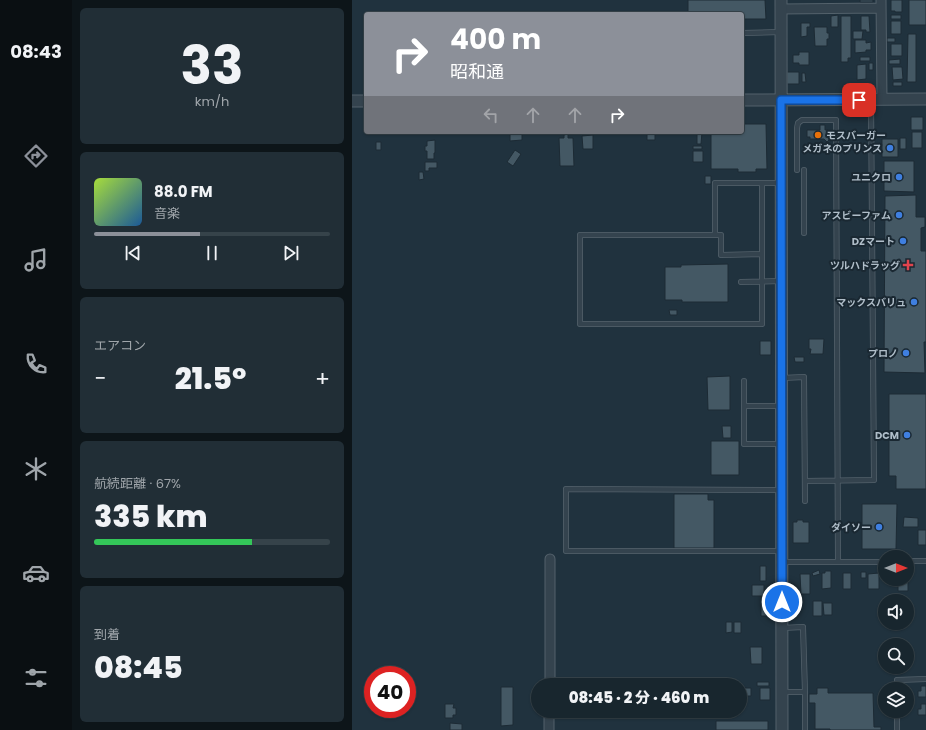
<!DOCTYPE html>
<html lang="ja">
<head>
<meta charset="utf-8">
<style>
	:root { --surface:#18262e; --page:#212e36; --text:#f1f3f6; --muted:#9fa5aa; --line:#36434a; --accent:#8c9099 }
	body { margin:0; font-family:Poppins,"Noto Sans JP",sans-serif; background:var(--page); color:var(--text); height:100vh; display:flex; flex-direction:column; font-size:15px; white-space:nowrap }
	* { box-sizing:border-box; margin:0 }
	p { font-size:13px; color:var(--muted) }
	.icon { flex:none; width:22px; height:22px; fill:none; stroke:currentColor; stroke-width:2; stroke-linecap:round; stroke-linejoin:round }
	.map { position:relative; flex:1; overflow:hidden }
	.panel { display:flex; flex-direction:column; gap:8px; padding:8px; background:#0d1519; width:280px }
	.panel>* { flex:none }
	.guide { position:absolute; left:12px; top:12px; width:380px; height:122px; border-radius:4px; box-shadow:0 1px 3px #0004,0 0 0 1px var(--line); background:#8c9099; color:#fff; overflow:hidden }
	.needle { width:26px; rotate:90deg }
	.controls { position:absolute; left:526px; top:550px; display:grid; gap:8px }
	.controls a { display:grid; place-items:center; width:36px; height:36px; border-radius:50%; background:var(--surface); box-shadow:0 1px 3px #0004,0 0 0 1px var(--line); font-size:20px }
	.speed { position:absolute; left:12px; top:666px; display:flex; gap:8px; font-size:20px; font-weight:700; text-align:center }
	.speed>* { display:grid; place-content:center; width:52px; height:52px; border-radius:50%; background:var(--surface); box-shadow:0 1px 3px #0004,0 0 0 1px var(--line); line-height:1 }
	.speed .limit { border:6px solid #d22; background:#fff; color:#111 }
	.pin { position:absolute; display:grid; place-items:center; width:34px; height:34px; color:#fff; margin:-17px; border-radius:8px; box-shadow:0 2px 6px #0006 }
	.me { position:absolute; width:44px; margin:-22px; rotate:0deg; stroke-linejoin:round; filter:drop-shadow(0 0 3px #0008) }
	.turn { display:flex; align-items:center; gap:14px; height:84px; padding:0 20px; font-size:18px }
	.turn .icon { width:52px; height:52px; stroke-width:2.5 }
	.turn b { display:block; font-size:28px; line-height:34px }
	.lanes { display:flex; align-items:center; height:38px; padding:0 20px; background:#0003; justify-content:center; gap:20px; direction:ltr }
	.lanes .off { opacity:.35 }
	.big { font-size:30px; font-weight:800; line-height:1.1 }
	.panel .tile { flex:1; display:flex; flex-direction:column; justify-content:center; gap:6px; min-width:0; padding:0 14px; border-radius:6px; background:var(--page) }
	.panel .dial { align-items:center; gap:0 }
	.dial b { font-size:52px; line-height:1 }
	.song { display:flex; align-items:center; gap:12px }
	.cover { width:48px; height:48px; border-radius:6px; background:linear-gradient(135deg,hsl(80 70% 55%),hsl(210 70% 35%)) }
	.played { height:4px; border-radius:2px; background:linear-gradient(90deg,var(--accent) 45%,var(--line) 45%) }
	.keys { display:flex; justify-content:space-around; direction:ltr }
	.heat { display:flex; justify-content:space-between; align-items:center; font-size:22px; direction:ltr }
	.charge { height:6px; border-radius:3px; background:linear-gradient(90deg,#34c759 67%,var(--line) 0) }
	.trip { position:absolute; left:179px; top:678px; width:216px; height:40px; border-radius:20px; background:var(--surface); box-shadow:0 1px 3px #0004,0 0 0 1px var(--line); font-weight:800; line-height:40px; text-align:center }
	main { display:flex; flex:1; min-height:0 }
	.dock { display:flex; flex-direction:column; width:72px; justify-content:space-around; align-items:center; background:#0a0f12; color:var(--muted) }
	.dock .icon { width:28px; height:28px }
	.dock .active { color:var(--accent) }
	.dock b { font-size:18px; color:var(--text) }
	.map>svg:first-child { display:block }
</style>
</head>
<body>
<main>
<nav class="dock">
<b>08:43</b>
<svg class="icon active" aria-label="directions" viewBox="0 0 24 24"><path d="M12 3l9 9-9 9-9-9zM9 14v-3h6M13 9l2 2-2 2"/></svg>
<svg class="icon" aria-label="music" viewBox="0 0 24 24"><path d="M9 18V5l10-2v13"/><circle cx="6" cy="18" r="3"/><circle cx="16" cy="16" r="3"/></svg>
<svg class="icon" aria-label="phone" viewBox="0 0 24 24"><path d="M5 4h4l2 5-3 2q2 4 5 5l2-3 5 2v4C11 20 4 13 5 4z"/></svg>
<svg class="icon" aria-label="climate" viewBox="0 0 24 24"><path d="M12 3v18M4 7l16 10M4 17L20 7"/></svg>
<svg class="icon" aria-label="car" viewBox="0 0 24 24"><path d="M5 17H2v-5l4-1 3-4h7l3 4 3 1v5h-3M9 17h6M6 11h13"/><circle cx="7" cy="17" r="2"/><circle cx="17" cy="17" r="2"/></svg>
<svg class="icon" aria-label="filters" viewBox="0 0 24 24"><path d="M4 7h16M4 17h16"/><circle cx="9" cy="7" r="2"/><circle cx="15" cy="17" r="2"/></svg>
</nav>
<section class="panel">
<div class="tile dial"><b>33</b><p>km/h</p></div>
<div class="tile">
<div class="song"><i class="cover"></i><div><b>88.0 FM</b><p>音楽</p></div></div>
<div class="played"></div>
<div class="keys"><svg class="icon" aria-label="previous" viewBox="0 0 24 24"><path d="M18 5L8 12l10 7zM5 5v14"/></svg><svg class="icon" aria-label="pause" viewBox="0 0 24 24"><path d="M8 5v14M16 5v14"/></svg><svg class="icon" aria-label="next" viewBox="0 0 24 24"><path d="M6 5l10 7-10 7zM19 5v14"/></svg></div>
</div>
<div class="tile"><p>エアコン</p>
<div class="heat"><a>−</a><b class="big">21.5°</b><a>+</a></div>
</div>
<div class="tile"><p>航続距離 · 67%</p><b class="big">335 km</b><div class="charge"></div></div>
<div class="tile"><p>到着</p><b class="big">08:45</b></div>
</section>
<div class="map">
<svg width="574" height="730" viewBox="0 0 574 730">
	<rect width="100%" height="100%" fill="#20323e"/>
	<path fill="#445864" stroke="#1c2a34" d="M 336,0 L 413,0 L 414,19 L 390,19 L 390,14 L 336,14 Z
		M 508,0 L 521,0 L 521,2 L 508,2 Z
		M 539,0 L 550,0 L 550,12 L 543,12 L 543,11 L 539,11 Z
		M 557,0 L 574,0 L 574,25 L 557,25 Z
		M 486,15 L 486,27 L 479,27 L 479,16 Z
		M 539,15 L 549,15 L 549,19 L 539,19 Z
		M 489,16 L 499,16 L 499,58 L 496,58 L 496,62 L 489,62 Z
		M 509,16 L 517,16 L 518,32 L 514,32 L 514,30 L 509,30 Z
		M 539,21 L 549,21 L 549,34 L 539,34 Z
		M 449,23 L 458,23 L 458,27 L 455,27 L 455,36 L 449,37 Z
		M 462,27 L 475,27 L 475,33 L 477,33 L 477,39 L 475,39 L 475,46 L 463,46 Z
		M 501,31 L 511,31 L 510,39 L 501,39 Z
		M 556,34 L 564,34 L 564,82 L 555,82 Z
		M 12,35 L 14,35 L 14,50 L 13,51 Z
		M 535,38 L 543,38 L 543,42 L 535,42 Z
		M 503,40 L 514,40 L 514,43 L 519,42 L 519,50 L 514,50 L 514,52 L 503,53 Z
		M 539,44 L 550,44 L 550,56 L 539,56 Z
		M 447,52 L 457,52 L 457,65 L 447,65 L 447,63 L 441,63 L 441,55 L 447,55 Z
		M 508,57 L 518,57 L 518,61 L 508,61 Z
		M 548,59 L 548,64 L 537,64 L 537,60 Z
		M 517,63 L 521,63 L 521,70 L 517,70 Z
		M 514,64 L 514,79 L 505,80 L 505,65 Z
		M 540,67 L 550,67 L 551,79 L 541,80 Z
		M 435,72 L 447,72 L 447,84 L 435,84 Z
		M 450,73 L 453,73 L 454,82 L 450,82 Z
		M 541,82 L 550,82 L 550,86 L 541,86 Z
		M 559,117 L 571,117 L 571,130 L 559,130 Z
		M 390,124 L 414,124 L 415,169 L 404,169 L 404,172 L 386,172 L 386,169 L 359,169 L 359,132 L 390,132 Z
		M 468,125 L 473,125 L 473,130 L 476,130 L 476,135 L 479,138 L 475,142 L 472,139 L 458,139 L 458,137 L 455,137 L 455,130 L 468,130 Z
		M 158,132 L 170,132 L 170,140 L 158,141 Z
		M 295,132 L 303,132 L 303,140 L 295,140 Z
		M 309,132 L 320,132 L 320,134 L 309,134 Z
		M 345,132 L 350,132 L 349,144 L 345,144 Z
		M 560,132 L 570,132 L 570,148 L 560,148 Z
		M 216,134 L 216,138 L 221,138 L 222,166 L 208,166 L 207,138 L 212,138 L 212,135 Z
		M 241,135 L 241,149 L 231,149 L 230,136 Z
		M 548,138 L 554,138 L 554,149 L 548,149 Z
		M 530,139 L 546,139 L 546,157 L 530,157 Z
		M 83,140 L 83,153 L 82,153 L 82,159 L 75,159 L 75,151 L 73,151 L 73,146 L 75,146 L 75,141 Z
		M 24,142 L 29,142 L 29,150 L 24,150 Z
		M 341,146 L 350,146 L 350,149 L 341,149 Z
		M 163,150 L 169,154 L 161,166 L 155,162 Z
		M 341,151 L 351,151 L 351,162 L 341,162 Z
		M 532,161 L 562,161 L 562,192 L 532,191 Z
		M 73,162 L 85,162 L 85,168 L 77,168 L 77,171 L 73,171 Z
		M 67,172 L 71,172 L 72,179 L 67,180 Z
		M 353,176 L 359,176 L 359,184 L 353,184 Z
		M 564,195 L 564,217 L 573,217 L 573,227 L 569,228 L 569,251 L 574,251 L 574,342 L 572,342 L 573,373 L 532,372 L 533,196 Z
		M 376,264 L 376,302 L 330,302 L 330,300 L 313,300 L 313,267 L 329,267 L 329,265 Z
		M 317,310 L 325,310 L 325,315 L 318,315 Z
		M 457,339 L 472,339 L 471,354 L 458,354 L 459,349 L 457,349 Z
		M 408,341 L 419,341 L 419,355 L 408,355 Z
		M 442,357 L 452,357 L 452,362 L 443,362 Z
		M 378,376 L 378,410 L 356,410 L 355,377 Z
		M 537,394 L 574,394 L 574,489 L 544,489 L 544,476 L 537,476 Z
		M 370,426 L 379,426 L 379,438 L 371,438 Z
		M 359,441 L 387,441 L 387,475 L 359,475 Z
		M 322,494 L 356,494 L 356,500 L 362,500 L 362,548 L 322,548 Z
		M 510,504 L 545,504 L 544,549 L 510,549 Z
		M 552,517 L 566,518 L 566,527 L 551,527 Z
		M 445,520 L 451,520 L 451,522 L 457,522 L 457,543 L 441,543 L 441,522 L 445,522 Z
		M 566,530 L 574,530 L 574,545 L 566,545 Z
		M 408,566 L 414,566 L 414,581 L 408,581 Z
		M 467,570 L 468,574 L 461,576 L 460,573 Z
		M 531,570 L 533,570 L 533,579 L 537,579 L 531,579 Z
		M 473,571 L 479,571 L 479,588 L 470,589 L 470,573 L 473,573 Z
		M 509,572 L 514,572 L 514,578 L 509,578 Z
		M 491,573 L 499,573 L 499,589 L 491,589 Z
		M 527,573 L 527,589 L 516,589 L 516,574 Z
		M 448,574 L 458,574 L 458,594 L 449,594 Z
		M 555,575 L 556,575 L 556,591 L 546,591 L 546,579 L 555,579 Z
		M 400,585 L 412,585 L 412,596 L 400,596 Z
		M 440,593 L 447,593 L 447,600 L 440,600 Z
		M 461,601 L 470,601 L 470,616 L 461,616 Z
		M 471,603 L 480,603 L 480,615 L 472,615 Z
		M 409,604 L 418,604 L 418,616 L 409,616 Z
		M 374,622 L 380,622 L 380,632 L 374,633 Z
		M 382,622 L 389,622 L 389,633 L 382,633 Z
		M 398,647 L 410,647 L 410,664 L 399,664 Z
		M 405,682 L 417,682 L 417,686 L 405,686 Z
		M 569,686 L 574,686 L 574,697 L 566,697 L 566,691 L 569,691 Z
		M 149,687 L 161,687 L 161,725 L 149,726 Z
		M 388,688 L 399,688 L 399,696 L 388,696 Z
		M 408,688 L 418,688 L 418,700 L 408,700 Z
		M 465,688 L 476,688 L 476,693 L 521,693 L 522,727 L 529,727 L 529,730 L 478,730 L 478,729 L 463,729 L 463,703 L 457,703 L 457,694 L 465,694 Z
		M 93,704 L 102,704 L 101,708 L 104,708 L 104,715 L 101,715 L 101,718 L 93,718 Z
		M 569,704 L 574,704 L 574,715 L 566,715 L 566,709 L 569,709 Z
		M 364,721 L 416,721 L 416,730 L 364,730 Z
		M 98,723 L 110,724 L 110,730 L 98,730 Z"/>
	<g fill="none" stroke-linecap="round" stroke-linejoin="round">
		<g stroke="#53616b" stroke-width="6">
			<path id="service" d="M 390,33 L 429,32
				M 445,170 L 445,128 L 446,123 L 450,120 L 484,120 L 486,562
				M 452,170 L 452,233
				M 410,183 L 410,324 L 228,324 L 228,235 L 363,235 L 363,183 L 429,183
				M 363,235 L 369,235 L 369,255 L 410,254
				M 389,282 L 429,281
				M 430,378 L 452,377 L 453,501
				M 392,381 L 392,444 L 430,444
				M 392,406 L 430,406
				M 453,481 L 522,480 L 519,99
				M 429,551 L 214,551 L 214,489 L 430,490
				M 555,561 L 574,561
				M 431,562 L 533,562
				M 430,628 L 451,627 L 453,692 L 430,692
				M 545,689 L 545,680 L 574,679
				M 453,692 L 453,730
				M 545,711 L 545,730"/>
		</g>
		<g stroke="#53616b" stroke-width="11">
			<path id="minor" d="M 529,0 L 530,99
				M 429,9 L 529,8
				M 198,685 L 198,559
				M 197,730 L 197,711"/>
		</g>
		<g stroke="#53616b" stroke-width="13">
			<path id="tertiary" d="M 429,0 L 430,730
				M 390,100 L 574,99
				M 0,101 L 14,101"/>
		</g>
		<use href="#service" stroke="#34434e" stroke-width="4.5"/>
		<use href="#minor" stroke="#34434e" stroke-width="9"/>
		<use href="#tertiary" stroke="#34434e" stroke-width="11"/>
	</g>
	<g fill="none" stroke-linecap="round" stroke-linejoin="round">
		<g stroke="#114b97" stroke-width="10">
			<path id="route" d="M 430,602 L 429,100 L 507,100"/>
		</g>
		<use href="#route" stroke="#1a73e8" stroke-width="7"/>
	</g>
	<circle fill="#e8710a" stroke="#1a2832" stroke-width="1.5" cx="466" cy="135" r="4"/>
	<g fill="#3f7fe0" stroke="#1a2832" stroke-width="1.5">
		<circle cx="538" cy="148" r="4"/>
		<circle cx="547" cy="177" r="4"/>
		<circle cx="547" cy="215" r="4"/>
		<circle cx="551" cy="241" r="4"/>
		<circle cx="562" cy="302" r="4"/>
		<circle cx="554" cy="353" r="4"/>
		<circle cx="555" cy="435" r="4"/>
		<circle cx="527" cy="527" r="4"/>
	</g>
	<path fill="#e0444e" stroke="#1a2832" stroke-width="1.5" d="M554 259h4v4h4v4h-4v4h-4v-4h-4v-4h4z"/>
	<g text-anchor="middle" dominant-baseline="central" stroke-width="4" stroke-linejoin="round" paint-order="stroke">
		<g font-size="10" font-weight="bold" fill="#b0bec9" stroke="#1a2832" text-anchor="end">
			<text x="474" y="135" text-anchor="start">モスバーガー</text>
			<text x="530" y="148">メガネのプリンス</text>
			<text x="539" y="177">ユニクロ</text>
			<text x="539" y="215">アスビーファム</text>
			<text x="543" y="241">DZマート</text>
			<text x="548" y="265">ツルハドラッグ</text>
			<text x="554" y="302">マックスバリュ</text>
			<text x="546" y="353">プロノ</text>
			<text x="547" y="435">DCM</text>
			<text x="519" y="527">ダイソー</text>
		</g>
	</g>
</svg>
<div class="controls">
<a><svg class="needle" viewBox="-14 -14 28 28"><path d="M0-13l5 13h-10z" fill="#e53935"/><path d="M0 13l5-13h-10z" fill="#9fa5aa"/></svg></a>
<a><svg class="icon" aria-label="sound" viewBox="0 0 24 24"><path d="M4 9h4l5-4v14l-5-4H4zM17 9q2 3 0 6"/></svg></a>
<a><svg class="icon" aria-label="search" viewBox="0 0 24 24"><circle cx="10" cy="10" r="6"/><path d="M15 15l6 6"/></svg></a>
<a><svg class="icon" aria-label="layers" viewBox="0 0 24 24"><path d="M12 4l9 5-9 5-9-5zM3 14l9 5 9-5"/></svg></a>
</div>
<div class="speed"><div class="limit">40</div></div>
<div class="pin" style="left:507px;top:100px;background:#d93025"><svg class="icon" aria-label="arrive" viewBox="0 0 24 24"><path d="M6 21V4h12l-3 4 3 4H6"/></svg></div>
<svg class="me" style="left:430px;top:602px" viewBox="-20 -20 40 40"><circle r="17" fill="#1a73e8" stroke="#fff" stroke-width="3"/><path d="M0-11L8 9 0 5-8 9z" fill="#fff"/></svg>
<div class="trip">08:45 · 2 分 · 460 m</div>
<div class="guide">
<div class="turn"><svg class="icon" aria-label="right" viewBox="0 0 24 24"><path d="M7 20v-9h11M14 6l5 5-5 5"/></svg><div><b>400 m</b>昭和通</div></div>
<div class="lanes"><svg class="icon off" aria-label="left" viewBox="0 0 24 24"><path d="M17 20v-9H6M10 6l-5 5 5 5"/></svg><svg class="icon off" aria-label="ahead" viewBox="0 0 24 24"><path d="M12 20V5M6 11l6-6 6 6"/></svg><svg class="icon off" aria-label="ahead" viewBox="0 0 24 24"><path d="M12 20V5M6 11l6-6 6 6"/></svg><svg class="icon" aria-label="right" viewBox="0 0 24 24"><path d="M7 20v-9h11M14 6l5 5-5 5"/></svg></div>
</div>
</div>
</main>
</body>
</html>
